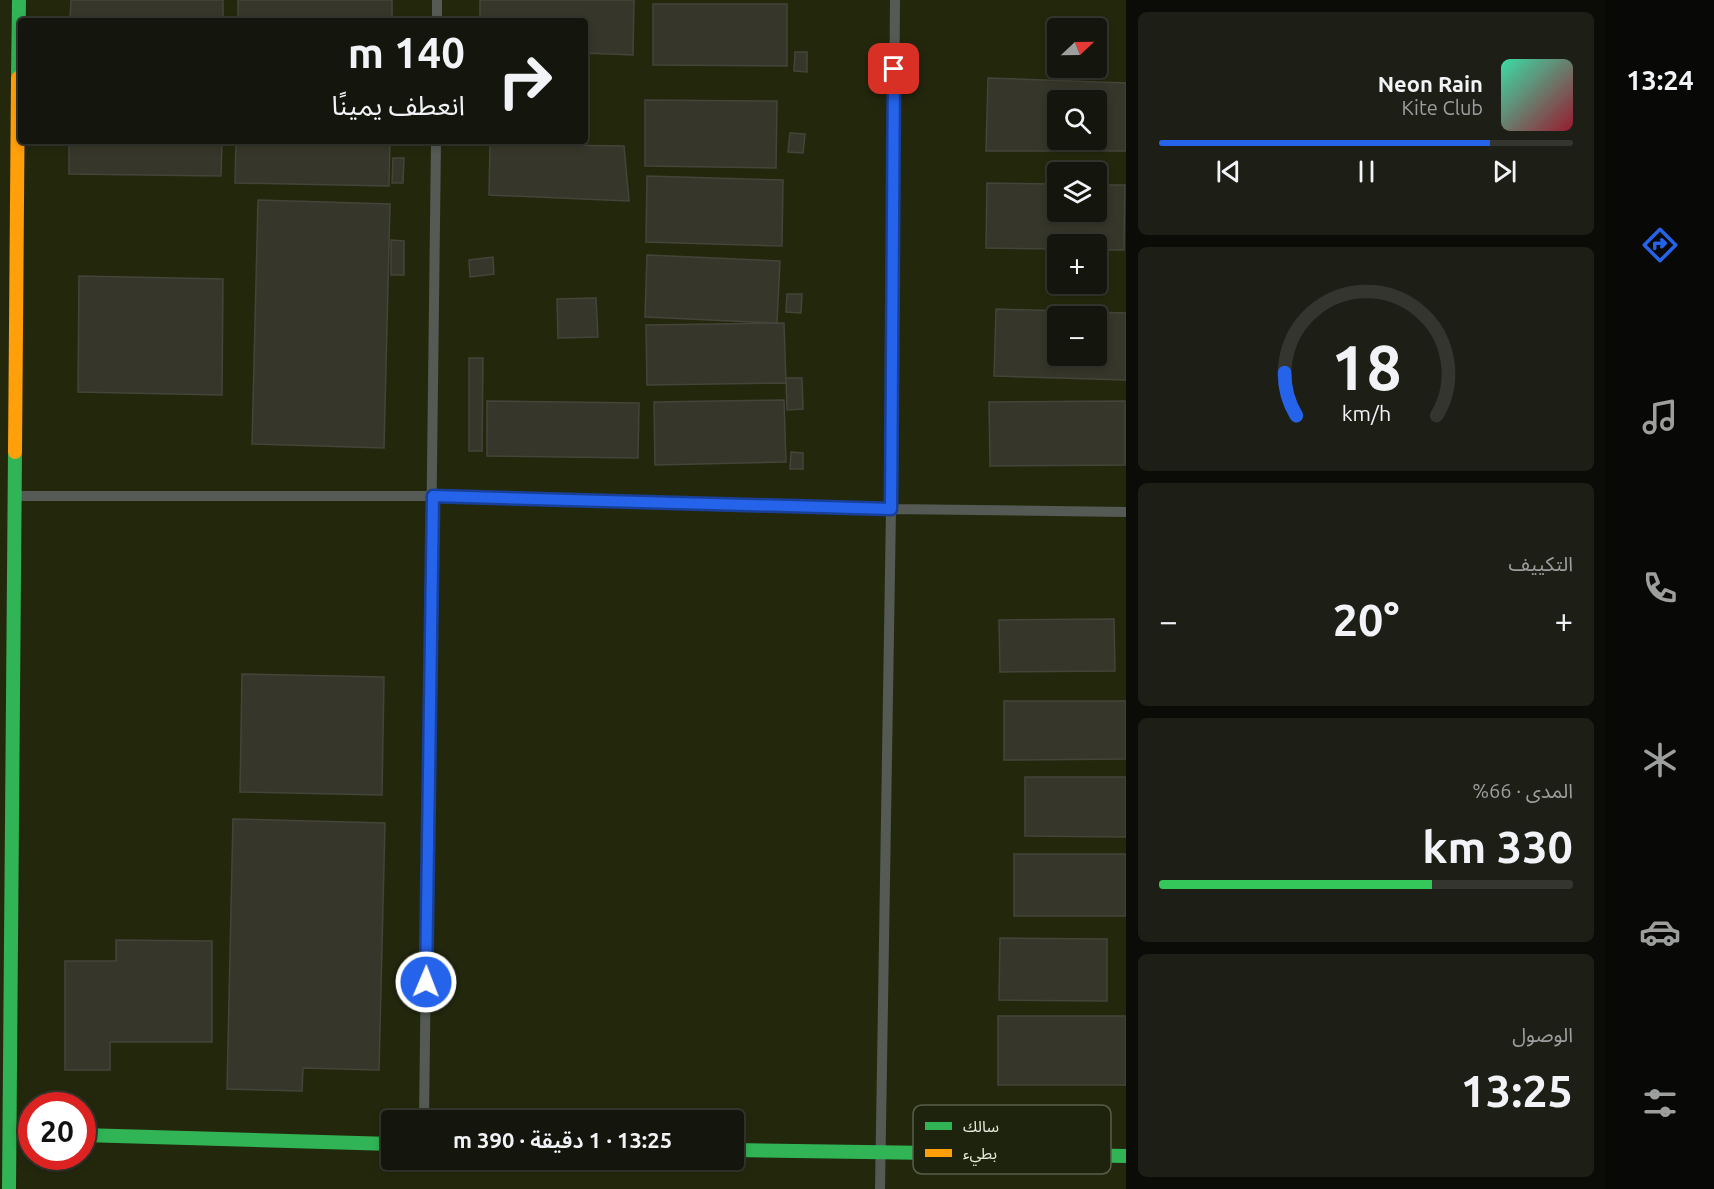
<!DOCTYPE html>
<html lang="ar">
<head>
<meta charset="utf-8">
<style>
	:root { --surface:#14160e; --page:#1d1f17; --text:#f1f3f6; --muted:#9d9f9e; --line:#33352e; --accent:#2563eb }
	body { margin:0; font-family:Ubuntu,"Noto Sans Arabic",sans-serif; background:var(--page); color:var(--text); direction:rtl; height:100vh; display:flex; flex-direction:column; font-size:22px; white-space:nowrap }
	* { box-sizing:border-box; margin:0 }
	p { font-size:20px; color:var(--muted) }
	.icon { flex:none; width:33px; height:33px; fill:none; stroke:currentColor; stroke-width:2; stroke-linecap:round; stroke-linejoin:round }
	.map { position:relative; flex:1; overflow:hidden; direction:ltr }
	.details { display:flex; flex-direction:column; gap:12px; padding:12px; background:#0b0c08; width:480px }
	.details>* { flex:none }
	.banner { position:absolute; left:18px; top:18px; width:570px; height:126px; border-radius:6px; box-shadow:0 3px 9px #0003,0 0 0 2px var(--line); direction:rtl; background:#14160e; color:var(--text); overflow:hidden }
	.needle { width:39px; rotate:68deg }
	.controls { position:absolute; left:1047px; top:18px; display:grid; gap:12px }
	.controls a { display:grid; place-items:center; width:60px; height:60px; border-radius:6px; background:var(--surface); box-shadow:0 3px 9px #0003,0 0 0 2px var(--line); font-size:30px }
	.speed { position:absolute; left:18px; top:1092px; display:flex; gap:12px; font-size:30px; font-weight:700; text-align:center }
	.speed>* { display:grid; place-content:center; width:78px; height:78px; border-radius:50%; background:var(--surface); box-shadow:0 3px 9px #0003,0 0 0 2px var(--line); line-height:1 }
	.speed .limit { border:9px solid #d22; background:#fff; color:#111 }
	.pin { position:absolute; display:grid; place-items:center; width:51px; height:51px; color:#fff; margin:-26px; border-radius:12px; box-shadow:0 3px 9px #0006 }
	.me { position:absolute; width:66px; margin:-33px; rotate:1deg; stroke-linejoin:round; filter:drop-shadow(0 0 4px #0008) }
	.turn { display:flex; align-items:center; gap:21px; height:126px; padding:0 24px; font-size:27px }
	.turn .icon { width:78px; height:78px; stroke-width:2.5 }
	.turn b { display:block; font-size:42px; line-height:51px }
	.big { font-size:45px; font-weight:600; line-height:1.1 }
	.details .widget { flex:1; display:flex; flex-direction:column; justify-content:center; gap:9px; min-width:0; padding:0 21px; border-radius:9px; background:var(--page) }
	.details .dial { align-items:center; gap:0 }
	.dial svg { height:156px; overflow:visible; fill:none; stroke:var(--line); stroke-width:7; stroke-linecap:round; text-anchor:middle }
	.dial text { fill:var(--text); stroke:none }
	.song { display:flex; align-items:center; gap:18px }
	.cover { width:72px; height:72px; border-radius:9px; background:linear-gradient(135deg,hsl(160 70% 55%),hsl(350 70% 35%)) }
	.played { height:6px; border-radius:3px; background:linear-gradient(90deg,var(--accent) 80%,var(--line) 80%) }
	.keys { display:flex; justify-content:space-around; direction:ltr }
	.heat { display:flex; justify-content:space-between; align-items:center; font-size:33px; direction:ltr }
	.charge { height:9px; border-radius:4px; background:linear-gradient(90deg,#34c759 66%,var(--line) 0) }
	.trip { position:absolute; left:381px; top:1110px; width:363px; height:60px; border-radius:6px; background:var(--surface); box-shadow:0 3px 9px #0003,0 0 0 2px var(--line); font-weight:600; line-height:60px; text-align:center; direction:rtl }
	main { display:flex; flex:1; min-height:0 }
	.tabs { display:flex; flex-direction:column; width:108px; justify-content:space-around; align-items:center; background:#080906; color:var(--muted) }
	.tabs .icon { width:42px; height:42px }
	.tabs .current { color:var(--accent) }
	.tabs b { font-size:27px; color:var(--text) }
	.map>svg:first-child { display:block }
</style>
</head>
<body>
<main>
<nav class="tabs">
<b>13:24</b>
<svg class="icon current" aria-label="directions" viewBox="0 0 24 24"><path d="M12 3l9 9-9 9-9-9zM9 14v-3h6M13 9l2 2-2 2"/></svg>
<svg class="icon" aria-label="music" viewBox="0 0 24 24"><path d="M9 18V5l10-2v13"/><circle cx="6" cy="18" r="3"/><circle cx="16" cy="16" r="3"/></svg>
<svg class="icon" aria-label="phone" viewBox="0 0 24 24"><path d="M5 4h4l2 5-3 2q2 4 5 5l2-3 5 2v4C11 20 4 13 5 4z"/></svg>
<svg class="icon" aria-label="climate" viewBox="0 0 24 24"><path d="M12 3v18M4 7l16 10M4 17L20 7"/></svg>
<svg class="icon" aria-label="car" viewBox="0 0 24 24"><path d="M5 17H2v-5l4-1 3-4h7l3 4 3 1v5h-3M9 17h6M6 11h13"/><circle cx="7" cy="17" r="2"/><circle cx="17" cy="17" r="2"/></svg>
<svg class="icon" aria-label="filters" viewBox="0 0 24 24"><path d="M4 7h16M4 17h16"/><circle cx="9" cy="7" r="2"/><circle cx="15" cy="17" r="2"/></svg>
</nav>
<section class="details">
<div class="widget">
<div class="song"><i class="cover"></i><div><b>Neon Rain</b><p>Kite Club</p></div></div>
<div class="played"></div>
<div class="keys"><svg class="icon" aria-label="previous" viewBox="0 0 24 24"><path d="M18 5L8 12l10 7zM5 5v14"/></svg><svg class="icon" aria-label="pause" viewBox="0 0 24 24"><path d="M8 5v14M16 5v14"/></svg><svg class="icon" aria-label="next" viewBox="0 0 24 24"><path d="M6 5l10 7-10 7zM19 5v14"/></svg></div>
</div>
<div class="widget dial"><svg viewBox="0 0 100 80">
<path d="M14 69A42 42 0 1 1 86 69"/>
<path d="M14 69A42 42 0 0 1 8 47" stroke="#2563eb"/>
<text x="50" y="56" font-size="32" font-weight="700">18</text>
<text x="50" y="72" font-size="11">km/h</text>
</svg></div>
<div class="widget"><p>التكييف</p>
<div class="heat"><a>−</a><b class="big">20°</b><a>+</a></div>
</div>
<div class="widget"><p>المدى · 66%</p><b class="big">330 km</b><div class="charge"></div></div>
<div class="widget"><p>الوصول</p><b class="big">13:25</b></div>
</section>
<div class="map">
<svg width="1126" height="1189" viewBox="0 0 1126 1189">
	<rect width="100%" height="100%" fill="#1b1e12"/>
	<path fill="#23280d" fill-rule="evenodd" d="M 0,0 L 1126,0 L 1126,1189 L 0,1189 ZM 21,21 L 585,21 L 585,141 L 21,141 ZM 1058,28 L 1096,28 L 1096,68 L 1058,68 ZM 1058,100 L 1096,100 L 1096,140 L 1058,140 ZM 1058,172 L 1096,172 L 1096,212 L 1058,212 ZM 1058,244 L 1096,244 L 1096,284 L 1058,284 ZM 1058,316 L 1096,316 L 1096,356 L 1058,356 ZM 32,1106 L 82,1106 L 82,1156 L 32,1156 ZM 392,1120 L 734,1120 L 734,1160 L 392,1160 Z"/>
	<path fill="#37362a" stroke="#45443a" stroke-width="1.5" fill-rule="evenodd" d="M 71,0 L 223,0 L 223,21 L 70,21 Z
		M 238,0 L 392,0 L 392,21 L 238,21 Z
		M 480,0 L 634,0 L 633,55 L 585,53 L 585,21 L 480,21 Z
		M 653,4 L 787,4 L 787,66 L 653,65 Z
		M 795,52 L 807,52 L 807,72 L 794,71 Z
		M 988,78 L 1126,83 L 1126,151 L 986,151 ZM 1058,100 L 1096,100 L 1096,140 L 1058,140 Z
		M 645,100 L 777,101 L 776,168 L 645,166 Z
		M 790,133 L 805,134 L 803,153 L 788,152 Z
		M 69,141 L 222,141 L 221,176 L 69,174 Z
		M 236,141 L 390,141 L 389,186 L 235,183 Z
		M 490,144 L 624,146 L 629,201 L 489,195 Z
		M 393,158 L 404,158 L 403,183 L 392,183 Z
		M 647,176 L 783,180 L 782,246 L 646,242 Z
		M 987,183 L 1058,184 L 1058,212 L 1096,212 L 1096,185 L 1125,185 L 1124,250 L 1096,250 L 1096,244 L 1058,244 L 1058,249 L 986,248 Z
		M 258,200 L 390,204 L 384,448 L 252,444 Z
		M 391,240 L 404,241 L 404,275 L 391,275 Z
		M 647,255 L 780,261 L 777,323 L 645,317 Z
		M 493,257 L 494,274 L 470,277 L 469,260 Z
		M 79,276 L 223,279 L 222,395 L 78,392 Z
		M 787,294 L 802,294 L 801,313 L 786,312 Z
		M 596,298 L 598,337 L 558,338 L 557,299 Z
		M 996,309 L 1126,313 L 1126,380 L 994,376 ZM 1058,316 L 1096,316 L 1096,356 L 1058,356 Z
		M 784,323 L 786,383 L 647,385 L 646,325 Z
		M 469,358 L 483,358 L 482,451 L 469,451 Z
		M 786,378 L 802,378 L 803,409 L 787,410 Z
		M 784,400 L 786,462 L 655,465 L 654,402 Z
		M 487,401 L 639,403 L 638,458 L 487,456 Z
		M 1125,401 L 1125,465 L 990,466 L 989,402 Z
		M 791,452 L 803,453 L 803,469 L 790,469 Z
		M 1114,619 L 1115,671 L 1000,672 L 999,620 Z
		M 242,674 L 384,677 L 382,795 L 240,792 Z
		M 1004,701 L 1126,701 L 1126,759 L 1004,760 Z
		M 1025,777 L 1126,777 L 1126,837 L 1025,836 Z
		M 233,819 L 385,823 L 379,1070 L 303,1068 L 302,1091 L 227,1089 Z
		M 1014,854 L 1126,854 L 1126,916 L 1014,916 Z
		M 1000,938 L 1107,939 L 1107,1001 L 999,1000 Z
		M 116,940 L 212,941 L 212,1042 L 110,1042 L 110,1070 L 65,1070 L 65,961 L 116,961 Z
		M 998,1016 L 1126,1016 L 1126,1085 L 998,1085 Z"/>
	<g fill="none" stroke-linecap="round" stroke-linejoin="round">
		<path stroke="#555a54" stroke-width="10" d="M 437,21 L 437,0
			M 16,496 L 433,496 L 891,509 L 1126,512
			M 424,1120 L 436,141
			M 880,1189 L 891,509 L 895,0"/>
		<path stroke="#30b455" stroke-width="14" d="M 18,78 L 19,0
			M 82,1135 L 392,1144
			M 734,1150 L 1126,1156
			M 9,1189 L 15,452"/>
		<path stroke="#ff9f0a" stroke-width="14" d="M 15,452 L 18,78"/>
	</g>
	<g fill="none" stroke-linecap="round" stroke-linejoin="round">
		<g stroke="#184099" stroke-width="15">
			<path id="route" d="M 426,982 L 433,496 L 891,509 L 894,69"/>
		</g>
		<use href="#route" stroke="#2563eb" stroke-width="10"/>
	</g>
	<rect x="913" y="1105" width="198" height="69" rx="9" fill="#1e230d" stroke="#5a5e4b" stroke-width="1.5"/>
	<rect x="925" y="1122" width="27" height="8" fill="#30b455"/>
	<rect x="925" y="1149" width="27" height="8" fill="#ff9f0a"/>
	<g font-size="16" fill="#e6e9dc">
		<text x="963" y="1132">سالك</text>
		<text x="963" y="1159">بطيء</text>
	</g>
</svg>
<div class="controls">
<a><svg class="needle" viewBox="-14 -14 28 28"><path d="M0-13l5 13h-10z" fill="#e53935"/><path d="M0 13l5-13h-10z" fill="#9d9f9e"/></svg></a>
<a><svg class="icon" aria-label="search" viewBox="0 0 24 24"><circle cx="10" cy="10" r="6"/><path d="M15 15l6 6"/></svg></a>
<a><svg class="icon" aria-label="layers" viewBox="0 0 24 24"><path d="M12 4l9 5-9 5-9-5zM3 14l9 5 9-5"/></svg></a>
<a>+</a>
<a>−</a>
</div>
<div class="speed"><div class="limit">20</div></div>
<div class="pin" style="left:894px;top:69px;background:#d93025"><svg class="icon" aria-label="arrive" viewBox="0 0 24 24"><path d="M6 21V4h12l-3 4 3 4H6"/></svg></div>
<svg class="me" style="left:426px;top:982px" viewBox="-20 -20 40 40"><circle r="17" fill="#2563eb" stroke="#fff" stroke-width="3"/><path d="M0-11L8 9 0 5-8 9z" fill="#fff"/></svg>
<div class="trip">13:25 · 1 دقيقة · 390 m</div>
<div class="banner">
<div class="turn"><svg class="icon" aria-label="right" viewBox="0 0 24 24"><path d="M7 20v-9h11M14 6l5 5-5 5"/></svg><div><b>140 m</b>انعطف يمينًا</div></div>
</div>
</div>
</main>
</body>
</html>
